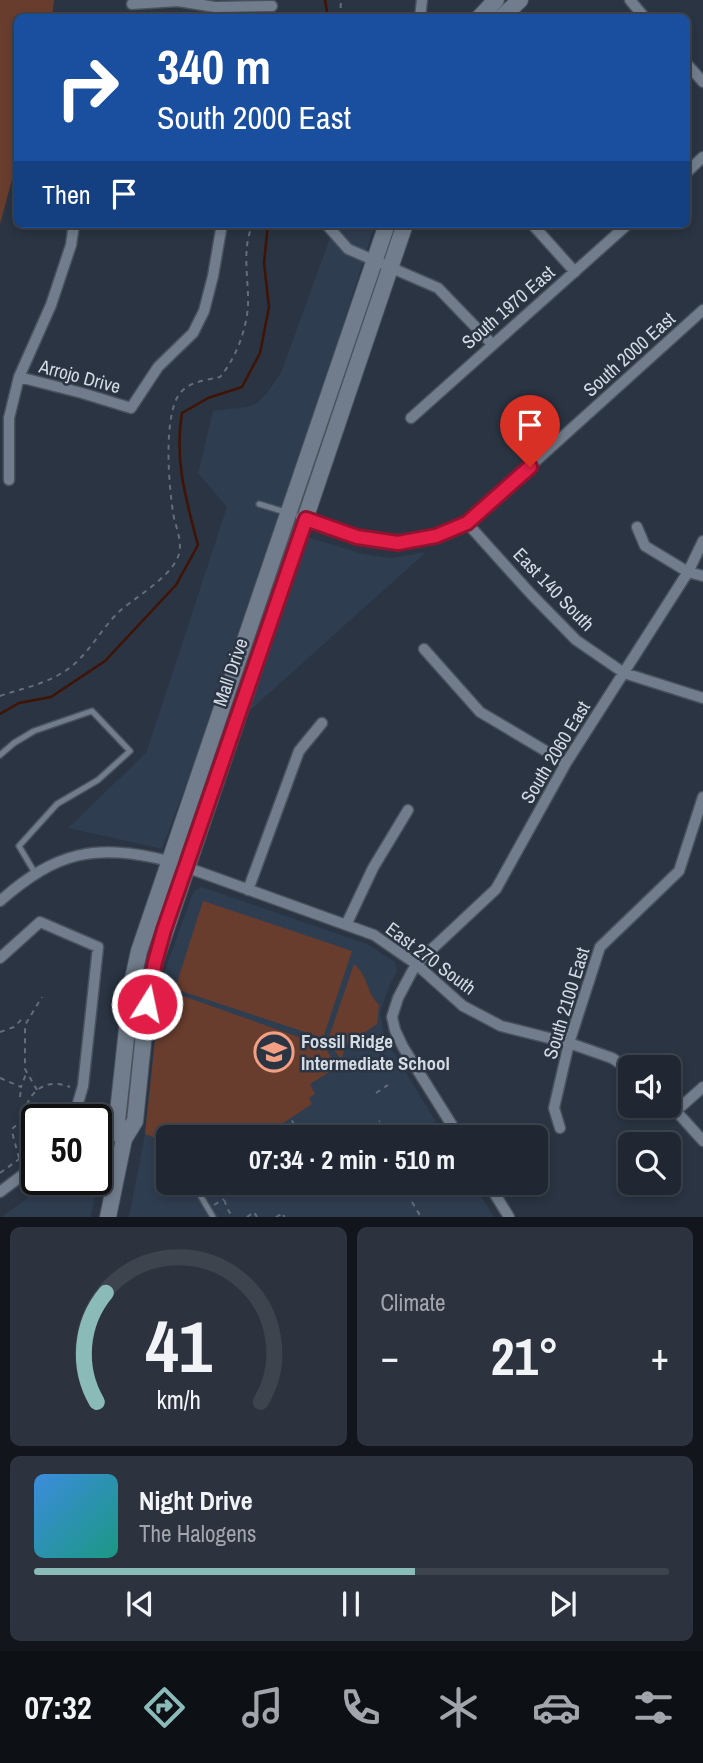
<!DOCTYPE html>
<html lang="en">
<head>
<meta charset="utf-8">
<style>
	:root { --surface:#202732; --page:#2d333e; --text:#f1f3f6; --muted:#a2a5ac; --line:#3d444d; --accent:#8bbbb9 }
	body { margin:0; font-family:"Archivo Narrow",sans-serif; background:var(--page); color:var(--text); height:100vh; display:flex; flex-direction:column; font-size:26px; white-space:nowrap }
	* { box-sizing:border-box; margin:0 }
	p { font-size:23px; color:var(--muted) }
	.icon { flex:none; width:38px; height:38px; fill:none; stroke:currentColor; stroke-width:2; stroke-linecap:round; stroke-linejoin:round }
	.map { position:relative; height:1217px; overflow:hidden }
	.side { display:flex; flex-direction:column; gap:10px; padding:10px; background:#12151c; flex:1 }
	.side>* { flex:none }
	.banner { position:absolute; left:14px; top:14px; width:676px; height:214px; border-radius:10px; box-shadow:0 4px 10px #0003,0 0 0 2px var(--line); background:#1a4fa0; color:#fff; overflow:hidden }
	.tools { position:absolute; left:618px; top:1055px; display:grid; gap:14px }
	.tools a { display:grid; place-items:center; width:63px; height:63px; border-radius:10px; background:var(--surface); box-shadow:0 4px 10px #0003,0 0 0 2px var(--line); font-size:35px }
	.speed { position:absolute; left:21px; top:1104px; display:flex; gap:14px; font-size:35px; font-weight:700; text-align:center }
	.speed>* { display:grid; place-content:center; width:91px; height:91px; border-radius:50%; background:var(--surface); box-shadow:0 4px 10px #0003,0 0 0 2px var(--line); line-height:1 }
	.speed .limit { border:4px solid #111; border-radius:10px; background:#fff; color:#111 }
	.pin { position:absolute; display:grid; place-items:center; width:60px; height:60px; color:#fff; margin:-72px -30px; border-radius:50% 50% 50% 0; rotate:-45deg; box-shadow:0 0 7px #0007 }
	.pin .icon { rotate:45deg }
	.me { position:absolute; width:77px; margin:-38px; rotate:10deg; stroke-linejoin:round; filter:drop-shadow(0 0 5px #0008) }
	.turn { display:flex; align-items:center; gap:24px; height:147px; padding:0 28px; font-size:32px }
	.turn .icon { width:91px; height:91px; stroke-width:2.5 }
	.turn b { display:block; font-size:49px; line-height:60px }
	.then { display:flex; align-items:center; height:66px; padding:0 28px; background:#0003; gap:14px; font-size:26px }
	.big { font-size:52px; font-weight:800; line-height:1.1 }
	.side .widget { flex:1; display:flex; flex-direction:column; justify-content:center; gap:10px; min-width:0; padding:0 24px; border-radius:10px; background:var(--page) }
	.side .dial { align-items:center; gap:0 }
	.dial svg { height:182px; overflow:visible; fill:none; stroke:var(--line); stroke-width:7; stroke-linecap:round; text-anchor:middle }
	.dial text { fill:var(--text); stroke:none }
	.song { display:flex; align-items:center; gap:21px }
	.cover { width:84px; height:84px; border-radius:10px; background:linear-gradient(135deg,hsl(210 70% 55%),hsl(170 70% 35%)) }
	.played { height:7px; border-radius:4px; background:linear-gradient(90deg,var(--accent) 60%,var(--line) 60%) }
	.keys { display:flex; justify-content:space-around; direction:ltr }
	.heat { display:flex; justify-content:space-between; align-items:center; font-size:38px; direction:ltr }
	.side .tiles { flex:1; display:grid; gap:10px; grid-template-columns:1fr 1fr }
	.widget:last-child { grid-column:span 2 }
	.trip { position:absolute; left:156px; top:1125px; width:392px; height:70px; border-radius:10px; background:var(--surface); box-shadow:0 4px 10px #0003,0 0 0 2px var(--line); font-weight:800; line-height:70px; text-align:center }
	.dock { display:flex; height:112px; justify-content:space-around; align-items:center; background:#0d1014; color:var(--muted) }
	.dock .icon { width:49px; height:49px }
	.dock .selected { color:var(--accent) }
	.dock b { font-size:32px; color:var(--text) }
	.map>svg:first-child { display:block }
</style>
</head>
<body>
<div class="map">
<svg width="703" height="1217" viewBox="0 0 703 1217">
	<rect width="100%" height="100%" fill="#2a3442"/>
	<path fill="#2f3d50" d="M 335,224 L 375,224 L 278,528 L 363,554 L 390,558 L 426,552 L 195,760 L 162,849 L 68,828 L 146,753 L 227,507 L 198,473 L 213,411 L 247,407 L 257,403 L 267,393 L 281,373 Z
		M 202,887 L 367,944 L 395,962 L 397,971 L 388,989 L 380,1013 L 385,1038 L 445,1137 L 168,1138 L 168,1183 L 473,1183 L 494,1217 L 129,1217 L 145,1134 L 160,984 L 192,895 L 195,890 Z
		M 96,1148 L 104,1149 L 91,1217 L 1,1217 L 53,1180 L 96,1180 Z"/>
	<path fill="#693d2e" d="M 0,0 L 54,0 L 52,17 L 18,18 L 17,161 L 0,224 Z
		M 203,901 L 352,951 L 323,1038 L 175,989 Z
		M 354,964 C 369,977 366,992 379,1005 L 377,1024 L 346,1045 L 341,1060 L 328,1040 Z
		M 169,991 L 324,1046 L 337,1067 L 310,1084 L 315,1094 L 309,1098 L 312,1104 L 262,1137 L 168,1138 L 168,1143 L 145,1134 L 156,1031 Z"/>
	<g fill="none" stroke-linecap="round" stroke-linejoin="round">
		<path stroke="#401304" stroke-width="2.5" d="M 325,0 L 328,18
			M 0,714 L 19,703 L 51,697 L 105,661 L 176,585 L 198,545 C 186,500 174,459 182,413 L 208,398 L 242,387 L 260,353 L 269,307 L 264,263 L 268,224"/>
		<g stroke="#48515c" stroke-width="8">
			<path id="service" d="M 259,504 L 285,512
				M 0,755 L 14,743 L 34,731 L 92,711 L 130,751 L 98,780 L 57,804 L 19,846 L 35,873
				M 161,1160 L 168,1165
				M 193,1183 L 213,1217"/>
		</g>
		<g stroke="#48515c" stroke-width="13">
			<path id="minor" d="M 630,0 L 645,18
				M 132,4 L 178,1 L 215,7 L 272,6
				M 420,18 L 422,0
				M 686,63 L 703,82
				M 686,173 L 703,157
				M 326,224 L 348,249 L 438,288 L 492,344
				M 532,224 L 575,272
				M 19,377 L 82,393 L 131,408 L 158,367 L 193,333 L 204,311 L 213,276 L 222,224
				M 411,418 L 628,224
				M 9,480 L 9,418 L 19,377 L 51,305 L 71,245 L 74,224
				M 301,517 C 345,533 390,551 438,536 C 448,532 458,527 467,523 L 703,310
				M 467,523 L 531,594 L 576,640 L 624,673 L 703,698
				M 637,527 L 645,546 L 688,572 L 703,576
				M 424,649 L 480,712 L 566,763
				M 248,890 L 299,751 L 322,723
				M 0,901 C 57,851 95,843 169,861 L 374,935 L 416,964 L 463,1006 L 501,1026 L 569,1043 L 612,1058 L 630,1070
				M 346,925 L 373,868 L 408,810
				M 0,958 L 40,922 L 98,947 L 83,1086 L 73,1120
				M 668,1102 L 703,1141
				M 676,1111 L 703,1087
				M 560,1128 L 554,1108 L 569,1043 L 600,947 L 679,871 L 703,797
				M 96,1129 L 124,1139
				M 460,1138 L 403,1047 L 395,1030 L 392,1017 L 398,998 L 416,964 L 496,889 L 566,763 L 688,572 L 703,541
				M 488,1183 L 509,1217
				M 0,1192 L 37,1164"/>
		</g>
		<g stroke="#48515c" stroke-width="18">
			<path id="secondary" d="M 479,18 L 496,0
				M 501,18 L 520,0
				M 124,1139 L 117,1121 L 132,983 L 139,951 L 387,224
				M 108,1217 L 124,1139 L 135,1121 L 147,1004 L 155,962 L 405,224"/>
		</g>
		<path stroke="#646d7a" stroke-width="2" stroke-dasharray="5 5" stroke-linecap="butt" d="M 340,18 L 341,0
			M 0,696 C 20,689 42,685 60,674 C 87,660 100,628 122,609 C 139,595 173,575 179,554 C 182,541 177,530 174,518 C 169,491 162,413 181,392 C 191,381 207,380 220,377 C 236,358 246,331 248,306 C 249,279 241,249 253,224
			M 0,1032 L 14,1027 L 22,1019 L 26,1020
			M 0,1078 L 21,1087 L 26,1074
			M 37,1090 L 25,1069 L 25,1025 L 42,997
			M 376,1093 L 388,1085
			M 20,1097 L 21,1088
			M 370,1128 L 376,1138
			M 267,1138 L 292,1121 L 302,1138
			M 354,1138 L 380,1121
			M 19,1158 L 12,1132 L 13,1128 L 23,1120
			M 0,1173 L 37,1146 C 10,1115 33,1072 70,1087
			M 223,1183 L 219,1186 C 224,1196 225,1208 233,1217
			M 412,1202 L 421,1217
			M 214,1205 L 224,1199
			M 247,1217 L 254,1212 L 257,1217
			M 276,1217 L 283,1213 L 284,1217"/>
		<use href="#service" stroke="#717d8c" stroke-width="5"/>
		<use href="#minor" stroke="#717d8c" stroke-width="10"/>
		<use href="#secondary" stroke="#717d8c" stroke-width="16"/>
	</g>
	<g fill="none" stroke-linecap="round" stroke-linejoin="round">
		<g stroke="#92132f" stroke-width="18">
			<path id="route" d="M 147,1004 L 155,962 L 164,930 L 306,519 L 357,537 L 398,543 L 436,536 L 467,523 L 530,467"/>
		</g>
		<use href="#route" stroke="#e11d48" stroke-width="12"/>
	</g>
	<defs>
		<g id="school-ring" transform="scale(2.0125)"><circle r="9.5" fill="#2a3442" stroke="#f39f83" stroke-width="1.5"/><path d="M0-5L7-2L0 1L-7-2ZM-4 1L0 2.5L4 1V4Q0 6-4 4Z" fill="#f39f83"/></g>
	</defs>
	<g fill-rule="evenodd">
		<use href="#school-ring" x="274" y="1052"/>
	</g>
	<g text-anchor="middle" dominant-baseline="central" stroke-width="5" stroke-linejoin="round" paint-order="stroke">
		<g font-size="19" fill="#d3dae3" stroke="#2a3442">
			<text transform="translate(508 307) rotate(-41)">South 1970 East</text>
			<text transform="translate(629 354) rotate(-42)">South 2000 East</text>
			<text transform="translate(80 376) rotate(15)">Arrojo Drive</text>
			<text transform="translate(554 589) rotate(46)">East 140 South</text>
			<text transform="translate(230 672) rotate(-71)">Mall Drive</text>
			<text transform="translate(555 752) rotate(-59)">South 2060 East</text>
			<text transform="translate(431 958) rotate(37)">East 270 South</text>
			<text transform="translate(566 1003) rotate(-73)">South 2100 East</text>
		</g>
		<g font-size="19" font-weight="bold" fill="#d3dae3" stroke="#2a3442" text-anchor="start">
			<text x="301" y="1041">Fossil Ridge<tspan x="301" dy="22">Intermediate School</tspan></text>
		</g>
	</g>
</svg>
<div class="tools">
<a><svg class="icon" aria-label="sound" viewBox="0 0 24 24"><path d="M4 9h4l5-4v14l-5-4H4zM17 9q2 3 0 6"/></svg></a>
<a><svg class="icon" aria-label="search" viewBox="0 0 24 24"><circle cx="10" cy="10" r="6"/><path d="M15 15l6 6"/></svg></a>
</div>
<div class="speed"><div class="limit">50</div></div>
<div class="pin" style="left:530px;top:467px;background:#d93025"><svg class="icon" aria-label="arrive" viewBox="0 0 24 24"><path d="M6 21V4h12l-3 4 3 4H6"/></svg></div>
<svg class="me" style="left:147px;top:1004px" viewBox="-20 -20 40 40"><circle r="17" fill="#e11d48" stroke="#fff" stroke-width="3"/><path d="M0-11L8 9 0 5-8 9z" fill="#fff"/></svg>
<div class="trip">07:34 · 2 min · 510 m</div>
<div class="banner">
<div class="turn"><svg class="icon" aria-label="right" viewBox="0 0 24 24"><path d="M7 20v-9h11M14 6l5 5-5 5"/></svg><div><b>340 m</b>South 2000 East</div></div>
<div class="then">Then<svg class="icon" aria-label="arrive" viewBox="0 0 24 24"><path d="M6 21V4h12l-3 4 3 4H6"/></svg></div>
</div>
</div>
<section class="side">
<div class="tiles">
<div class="widget dial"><svg viewBox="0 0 100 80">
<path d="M14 69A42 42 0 1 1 86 69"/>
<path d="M14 69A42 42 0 0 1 18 21" stroke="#8bbbb9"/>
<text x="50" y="56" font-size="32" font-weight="700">41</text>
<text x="50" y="72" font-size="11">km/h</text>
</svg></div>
<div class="widget"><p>Climate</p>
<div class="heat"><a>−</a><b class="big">21°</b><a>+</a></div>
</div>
<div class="widget">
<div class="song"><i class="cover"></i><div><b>Night Drive</b><p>The Halogens</p></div></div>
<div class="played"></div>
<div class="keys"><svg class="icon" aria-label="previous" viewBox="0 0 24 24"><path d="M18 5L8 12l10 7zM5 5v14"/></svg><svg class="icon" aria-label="pause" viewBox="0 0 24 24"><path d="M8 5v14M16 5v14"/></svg><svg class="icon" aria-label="next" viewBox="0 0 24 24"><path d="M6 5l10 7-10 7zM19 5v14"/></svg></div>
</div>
</div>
</section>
<nav class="dock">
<b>07:32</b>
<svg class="icon selected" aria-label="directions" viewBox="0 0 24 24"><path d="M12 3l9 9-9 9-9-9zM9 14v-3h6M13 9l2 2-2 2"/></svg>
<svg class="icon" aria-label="music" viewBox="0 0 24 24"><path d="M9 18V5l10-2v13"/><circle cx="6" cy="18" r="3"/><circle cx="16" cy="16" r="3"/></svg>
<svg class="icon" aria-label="phone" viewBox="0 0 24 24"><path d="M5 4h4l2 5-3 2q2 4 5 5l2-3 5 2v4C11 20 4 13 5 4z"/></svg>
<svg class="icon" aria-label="climate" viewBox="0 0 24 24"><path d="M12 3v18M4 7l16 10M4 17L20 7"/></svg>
<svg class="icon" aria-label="car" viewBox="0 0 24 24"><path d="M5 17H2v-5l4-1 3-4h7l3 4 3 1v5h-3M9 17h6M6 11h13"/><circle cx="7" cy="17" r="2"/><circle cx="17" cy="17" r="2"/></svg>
<svg class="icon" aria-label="filters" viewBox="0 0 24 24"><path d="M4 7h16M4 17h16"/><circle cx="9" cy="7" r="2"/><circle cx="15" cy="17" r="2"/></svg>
</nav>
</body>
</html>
